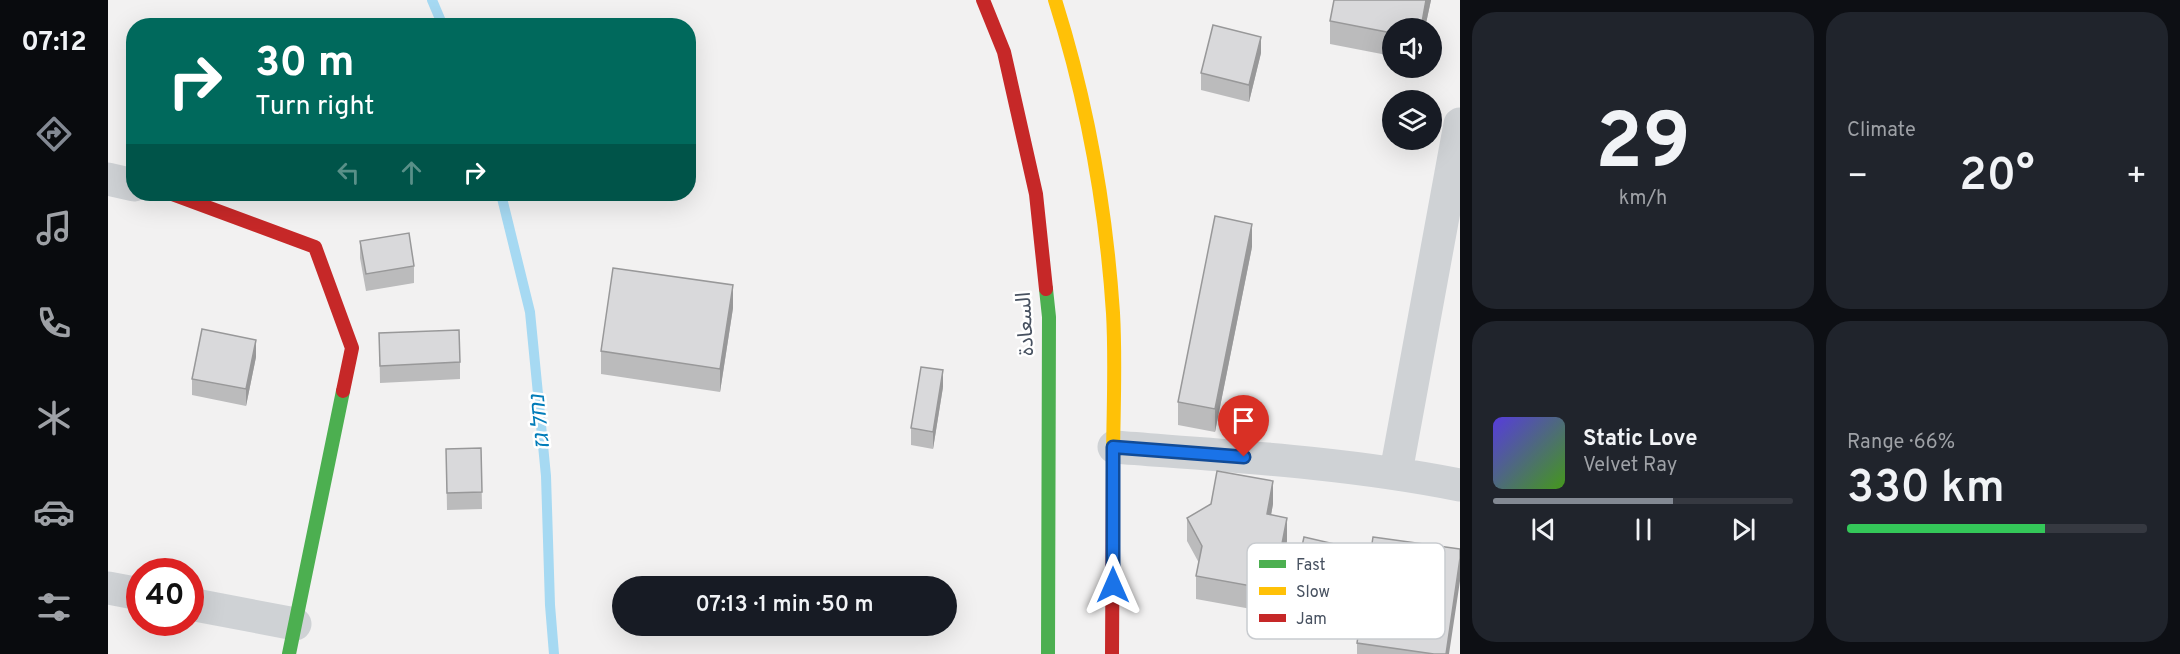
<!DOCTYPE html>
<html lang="en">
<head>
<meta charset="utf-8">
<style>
	:root { --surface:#171b24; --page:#20242c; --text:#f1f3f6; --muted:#9ea1a6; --line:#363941; --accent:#838993 }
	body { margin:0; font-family:Overpass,"Noto Sans Arabic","Noto Sans Hebrew",sans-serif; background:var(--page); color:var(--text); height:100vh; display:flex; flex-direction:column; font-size:22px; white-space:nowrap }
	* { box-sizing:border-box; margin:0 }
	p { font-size:20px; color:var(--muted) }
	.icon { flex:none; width:33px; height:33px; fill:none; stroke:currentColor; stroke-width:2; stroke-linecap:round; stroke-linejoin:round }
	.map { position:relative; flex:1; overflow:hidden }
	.details { display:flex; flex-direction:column; gap:12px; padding:12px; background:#0d0f14; width:720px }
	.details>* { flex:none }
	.guide { position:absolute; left:18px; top:18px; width:570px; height:183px; border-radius:24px; box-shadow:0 6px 24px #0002; background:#00695c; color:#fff; overflow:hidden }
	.fabs { position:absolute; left:1274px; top:18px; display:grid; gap:12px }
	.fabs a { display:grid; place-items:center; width:60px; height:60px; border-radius:50%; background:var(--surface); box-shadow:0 6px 24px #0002; font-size:30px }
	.speed { position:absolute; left:18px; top:558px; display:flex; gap:12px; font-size:30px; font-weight:700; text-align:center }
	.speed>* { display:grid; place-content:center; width:78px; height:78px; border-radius:50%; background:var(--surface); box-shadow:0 6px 24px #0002; line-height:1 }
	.speed .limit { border:9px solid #d22; background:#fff; color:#111 }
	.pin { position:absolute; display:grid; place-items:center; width:51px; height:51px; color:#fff; margin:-62px -26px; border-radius:50% 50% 50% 0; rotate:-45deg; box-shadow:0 0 6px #0007 }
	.pin .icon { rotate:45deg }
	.me { position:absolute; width:66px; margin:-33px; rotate:0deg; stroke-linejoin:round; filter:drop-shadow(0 0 4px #0008) }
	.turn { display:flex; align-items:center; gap:21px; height:126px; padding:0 30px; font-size:27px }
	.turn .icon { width:78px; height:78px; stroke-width:2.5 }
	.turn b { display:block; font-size:42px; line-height:51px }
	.lanes { display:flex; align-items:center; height:57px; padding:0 30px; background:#0003; justify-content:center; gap:30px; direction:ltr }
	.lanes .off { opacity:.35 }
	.big { font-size:45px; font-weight:600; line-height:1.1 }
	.details .widget { flex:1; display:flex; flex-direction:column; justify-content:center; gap:9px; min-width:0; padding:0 21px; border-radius:24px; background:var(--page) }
	.details .dial { align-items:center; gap:0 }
	.dial b { font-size:78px; line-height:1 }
	.song { display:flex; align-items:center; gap:18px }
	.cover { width:72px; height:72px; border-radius:9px; background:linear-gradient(135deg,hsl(250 70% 55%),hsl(100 70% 35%)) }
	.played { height:6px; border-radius:3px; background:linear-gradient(90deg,var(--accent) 60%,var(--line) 60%) }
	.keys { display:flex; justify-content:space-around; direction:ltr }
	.heat { display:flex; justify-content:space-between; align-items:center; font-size:33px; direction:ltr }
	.charge { height:9px; border-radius:4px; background:linear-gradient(90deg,#34c759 66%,var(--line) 0) }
	.details .tiles { flex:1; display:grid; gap:12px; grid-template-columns:repeat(2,1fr) }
	.trip { position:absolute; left:504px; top:576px; width:345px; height:60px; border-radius:30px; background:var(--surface); box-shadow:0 6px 24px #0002; font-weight:600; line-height:60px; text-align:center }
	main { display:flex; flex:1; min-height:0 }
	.tabs { display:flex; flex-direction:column; width:108px; justify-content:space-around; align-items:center; background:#090b0e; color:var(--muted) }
	.tabs .icon { width:42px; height:42px }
	.tabs .active { color:var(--accent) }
	.tabs b { font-size:27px; color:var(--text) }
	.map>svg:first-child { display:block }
</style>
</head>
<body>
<main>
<nav class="tabs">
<b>07:12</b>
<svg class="icon active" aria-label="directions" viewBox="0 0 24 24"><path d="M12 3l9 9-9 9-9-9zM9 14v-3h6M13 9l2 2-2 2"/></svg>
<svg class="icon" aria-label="music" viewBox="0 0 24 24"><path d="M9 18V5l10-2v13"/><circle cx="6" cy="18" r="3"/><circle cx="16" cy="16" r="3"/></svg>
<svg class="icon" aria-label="phone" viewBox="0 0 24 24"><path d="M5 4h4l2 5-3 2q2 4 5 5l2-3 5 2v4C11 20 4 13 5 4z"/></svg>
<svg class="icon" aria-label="climate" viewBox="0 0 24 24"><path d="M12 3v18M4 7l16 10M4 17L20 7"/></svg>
<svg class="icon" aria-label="car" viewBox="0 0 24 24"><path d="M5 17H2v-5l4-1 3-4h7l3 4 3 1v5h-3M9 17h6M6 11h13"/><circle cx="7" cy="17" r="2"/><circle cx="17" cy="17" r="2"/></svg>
<svg class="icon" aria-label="filters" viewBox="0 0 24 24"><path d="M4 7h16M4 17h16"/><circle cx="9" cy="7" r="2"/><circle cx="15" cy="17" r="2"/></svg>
</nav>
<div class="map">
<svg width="1352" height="654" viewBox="0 0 1352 654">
	<rect width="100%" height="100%" fill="#f2f1f1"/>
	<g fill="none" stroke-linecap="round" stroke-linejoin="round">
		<path stroke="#a6d9f2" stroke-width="10" d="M 324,0 L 335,26
			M 393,194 L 422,312 L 438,476 L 442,605 L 446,654"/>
		<path stroke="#cfd2d5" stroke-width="33" d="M 0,179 L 26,185
			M 1006,447 C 1122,456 1237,462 1352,485
			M 1288,472 L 1352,124
			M 0,588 L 32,594
			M 82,604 L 187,624"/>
		<path stroke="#4caf50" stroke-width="14" d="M 938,289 L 941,317 L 940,654
			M 181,654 L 235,391"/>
		<path stroke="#ffc107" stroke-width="14" d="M 947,0 C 979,101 998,207 1005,313 C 1008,364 1005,416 1005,468"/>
		<path stroke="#c62828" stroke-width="14" d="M 875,0 L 896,52 L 928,194 L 938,289
			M 64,194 L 207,247 L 244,348 L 235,391
			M 1004,654 L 1005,468"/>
	</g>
	<path fill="#bbbbbc" d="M 1226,0 L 1323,0 L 1317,28 L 1284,28 L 1284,56 L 1222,44 L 1222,21 Z
		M 1153,53 L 1141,102 L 1093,90 L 1093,73 Z
		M 252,241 L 306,266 L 306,283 L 258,291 L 252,258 Z
		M 1144,247 L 1107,432 L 1070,425 L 1070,402 Z
		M 625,308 L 612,392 L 493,374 L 493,351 Z
		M 271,333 L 352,362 L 352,379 L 272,383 Z
		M 148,357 L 138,406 L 84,395 L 84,379 Z
		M 835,387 L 825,449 L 803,445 L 803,428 Z
		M 373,448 L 374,509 L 339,510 L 338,449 Z
		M 1165,504 L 1163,515 L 1179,541 L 1165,613 L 1088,599 L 1088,576 L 1091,563 L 1079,541 L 1079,518 Z
		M 1244,565 L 1233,615 L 1185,604 L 1185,587 Z
		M 1249,643 L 1341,654 L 1249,654 Z"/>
	<path fill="#989899" d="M 1318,0 L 1323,0 L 1317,28 L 1313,28 Z
		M 1153,37 L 1153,53 L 1141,102 L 1141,85 Z
		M 1144,224 L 1144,247 L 1107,432 L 1107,409 Z
		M 625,285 L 625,308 L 612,392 L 612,369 Z
		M 148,340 L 148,357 L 138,406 L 138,389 Z
		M 835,370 L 835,387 L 825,449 L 825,432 Z
		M 1165,481 L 1165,504 L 1159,537 L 1159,514 Z
		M 1179,518 L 1179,541 L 1165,613 L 1165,590 Z
		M 1244,548 L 1244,565 L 1233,615 L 1233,598 Z
		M 1352,558 L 1352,581 L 1341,654 L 1338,654 Z"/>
	<path fill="#d9d9db" stroke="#989899" stroke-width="1.5" d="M 1226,0 L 1318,0 L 1313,28 L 1284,28 L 1284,33 L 1222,21 Z
		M 1105,25 L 1153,37 L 1141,85 L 1093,73 Z
		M 1107,216 L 1144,224 L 1107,409 L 1070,402 Z
		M 301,233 L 306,266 L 258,274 L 252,241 Z
		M 505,268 L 625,285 L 612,369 L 493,351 Z
		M 94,329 L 148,340 L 138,389 L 84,379 Z
		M 351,330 L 352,362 L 272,366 L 271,333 Z
		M 813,367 L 835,370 L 825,432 L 803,428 Z
		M 373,448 L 374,492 L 339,493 L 338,449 Z
		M 1109,471 L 1165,481 L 1159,514 L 1179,518 L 1165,590 L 1088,576 L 1094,546 L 1079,518 L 1103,504 Z
		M 1196,537 L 1244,548 L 1233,598 L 1185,587 Z
		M 1265,537 L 1352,549 L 1352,558 L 1338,654 L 1326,654 L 1249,643 Z"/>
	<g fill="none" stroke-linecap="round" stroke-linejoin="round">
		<g stroke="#114b97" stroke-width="15">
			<path id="route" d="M 1005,585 L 1005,447 L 1136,457"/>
		</g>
		<use href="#route" stroke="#1a73e8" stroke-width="10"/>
	</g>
	<g text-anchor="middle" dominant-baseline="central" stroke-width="5" stroke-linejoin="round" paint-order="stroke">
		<g font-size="21" fill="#475160" stroke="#fff">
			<text transform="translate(918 324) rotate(-93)">السعادة</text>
		</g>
		<g font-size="22" font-style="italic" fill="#017cb9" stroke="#fff">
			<text transform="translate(433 422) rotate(-96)">נחל גז</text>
		</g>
	</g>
	<rect x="1139" y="543" width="198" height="96" rx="9" fill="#fff" stroke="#c8cbcf" stroke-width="1.5"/>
	<rect x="1151" y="560" width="27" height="8" fill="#4caf50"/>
	<rect x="1151" y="587" width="27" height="8" fill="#ffc107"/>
	<rect x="1151" y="614" width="27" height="8" fill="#c62828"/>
	<g font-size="16" fill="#475160">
		<text x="1188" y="570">Fast</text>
		<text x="1188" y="597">Slow</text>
		<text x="1188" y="624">Jam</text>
	</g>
</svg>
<div class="fabs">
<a><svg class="icon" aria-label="sound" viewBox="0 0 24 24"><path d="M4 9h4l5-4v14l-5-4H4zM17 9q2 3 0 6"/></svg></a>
<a><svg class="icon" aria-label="layers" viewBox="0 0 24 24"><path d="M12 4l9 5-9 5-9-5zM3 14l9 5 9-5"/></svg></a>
</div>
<div class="speed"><div class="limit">40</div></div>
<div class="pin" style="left:1136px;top:457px;background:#d93025"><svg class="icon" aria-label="arrive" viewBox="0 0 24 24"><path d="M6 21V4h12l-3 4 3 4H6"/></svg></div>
<svg class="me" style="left:1005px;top:585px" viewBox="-20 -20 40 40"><path d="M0-17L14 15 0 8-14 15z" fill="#1a73e8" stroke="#fff" stroke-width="4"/></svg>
<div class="trip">07:13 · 1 min · 50 m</div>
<div class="guide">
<div class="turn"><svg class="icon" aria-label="right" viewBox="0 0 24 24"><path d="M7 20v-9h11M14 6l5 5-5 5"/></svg><div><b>30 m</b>Turn right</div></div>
<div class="lanes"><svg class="icon off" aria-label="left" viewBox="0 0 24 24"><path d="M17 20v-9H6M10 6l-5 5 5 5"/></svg><svg class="icon off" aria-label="ahead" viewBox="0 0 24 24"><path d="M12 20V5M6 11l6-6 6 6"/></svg><svg class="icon" aria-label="right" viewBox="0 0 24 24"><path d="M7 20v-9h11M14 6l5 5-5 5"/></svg></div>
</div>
</div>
<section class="details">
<div class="tiles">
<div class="widget dial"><b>29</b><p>km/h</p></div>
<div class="widget"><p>Climate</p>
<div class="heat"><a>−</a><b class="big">20°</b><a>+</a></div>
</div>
<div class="widget">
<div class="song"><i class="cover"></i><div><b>Static Love</b><p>Velvet Ray</p></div></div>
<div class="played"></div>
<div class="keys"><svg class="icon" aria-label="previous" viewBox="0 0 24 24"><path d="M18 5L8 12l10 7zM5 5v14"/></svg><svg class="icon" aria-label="pause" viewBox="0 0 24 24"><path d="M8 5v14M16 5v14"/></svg><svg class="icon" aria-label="next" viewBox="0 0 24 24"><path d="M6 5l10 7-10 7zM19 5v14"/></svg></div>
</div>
<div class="widget"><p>Range · 66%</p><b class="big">330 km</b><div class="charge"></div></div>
</div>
</section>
</main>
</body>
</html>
